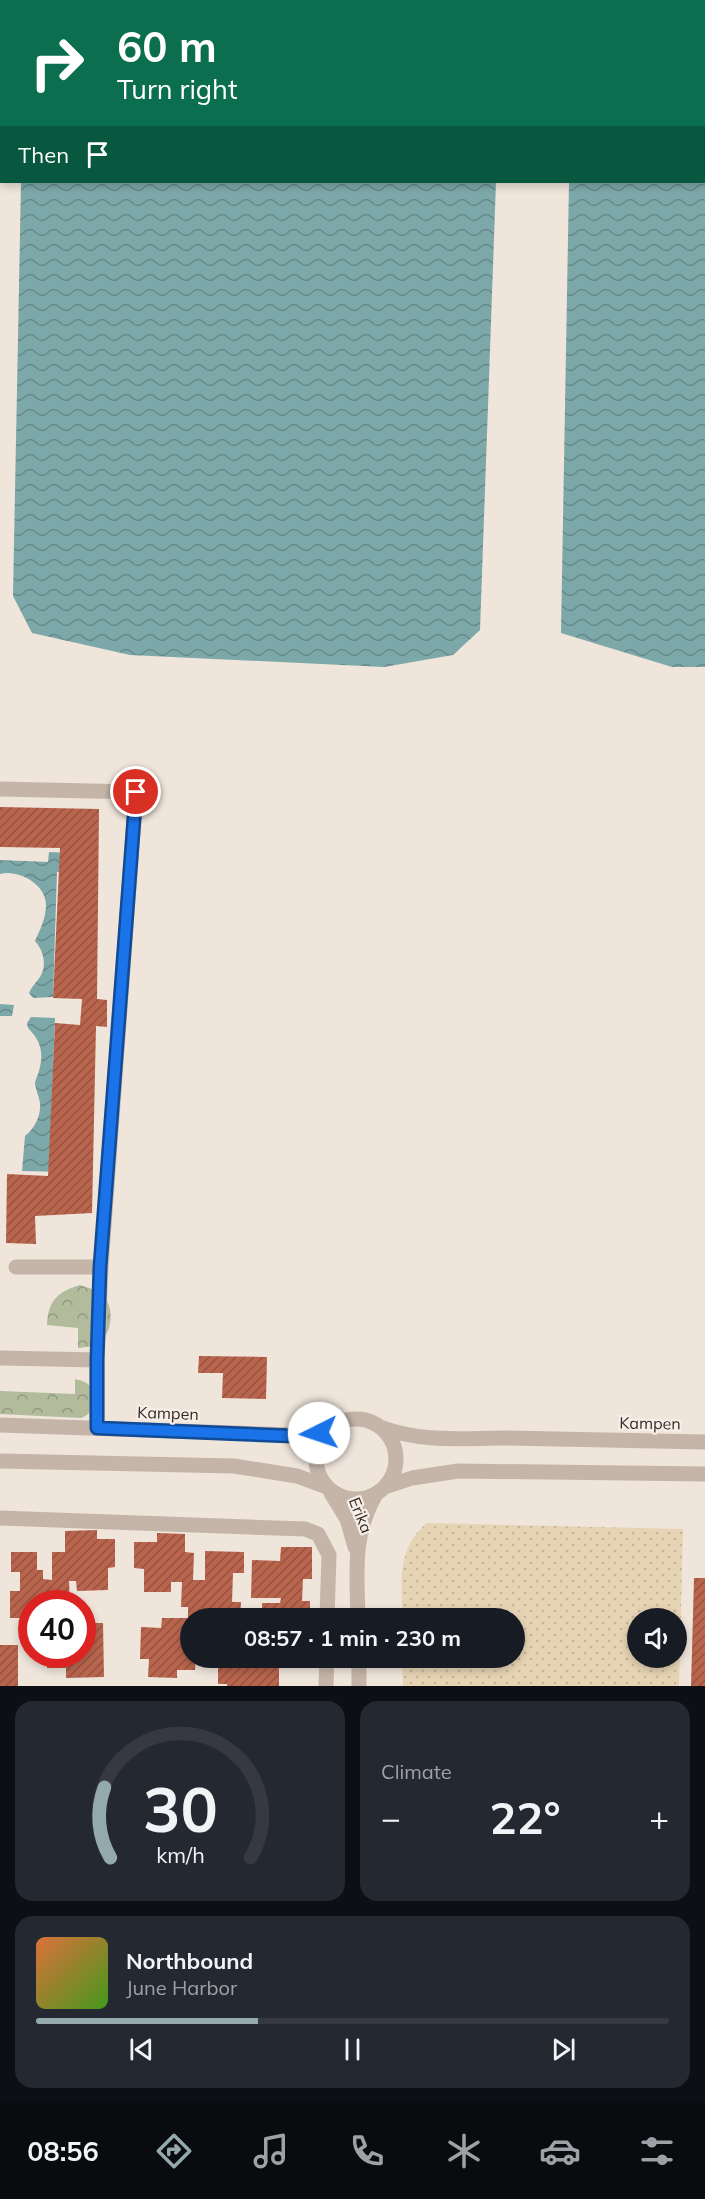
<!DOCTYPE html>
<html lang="en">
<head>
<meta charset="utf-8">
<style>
	:root { --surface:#171b24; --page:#242831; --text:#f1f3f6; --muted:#9ea1a6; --line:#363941; --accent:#93a9ab }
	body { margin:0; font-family:Mulish,sans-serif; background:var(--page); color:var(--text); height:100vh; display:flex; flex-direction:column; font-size:22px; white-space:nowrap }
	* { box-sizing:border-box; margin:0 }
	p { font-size:20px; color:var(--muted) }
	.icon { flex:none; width:33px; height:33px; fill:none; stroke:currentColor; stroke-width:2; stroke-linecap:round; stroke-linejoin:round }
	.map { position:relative; height:1686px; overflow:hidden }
	.sheet { display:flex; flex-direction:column; gap:15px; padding:15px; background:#0d0f14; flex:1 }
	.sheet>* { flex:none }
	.banner { position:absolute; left:0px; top:0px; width:705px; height:183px; box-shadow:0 3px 9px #0003; background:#0b6e4f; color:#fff; overflow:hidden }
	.tools { position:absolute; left:627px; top:1608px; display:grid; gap:12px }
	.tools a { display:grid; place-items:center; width:60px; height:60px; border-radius:50%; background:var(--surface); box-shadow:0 3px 9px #0003; font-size:30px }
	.speed { position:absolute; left:18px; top:1590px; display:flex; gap:12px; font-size:30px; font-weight:700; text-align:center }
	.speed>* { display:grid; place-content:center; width:78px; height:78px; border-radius:50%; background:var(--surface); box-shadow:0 3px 9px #0003; line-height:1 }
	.speed .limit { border:9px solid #d22; background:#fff; color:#111 }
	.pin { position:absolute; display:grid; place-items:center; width:51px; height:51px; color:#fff; margin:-26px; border:3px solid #fff; border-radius:50%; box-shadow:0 2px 6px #0007 }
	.me { position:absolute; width:66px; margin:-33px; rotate:266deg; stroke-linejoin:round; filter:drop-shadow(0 0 4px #0008) }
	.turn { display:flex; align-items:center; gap:21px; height:126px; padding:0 18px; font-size:27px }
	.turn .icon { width:78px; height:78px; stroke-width:2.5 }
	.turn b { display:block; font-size:42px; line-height:51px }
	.then { display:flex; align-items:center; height:57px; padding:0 18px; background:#0003; gap:12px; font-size:22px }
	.big { font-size:45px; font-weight:700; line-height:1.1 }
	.sheet .tile { flex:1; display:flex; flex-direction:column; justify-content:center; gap:9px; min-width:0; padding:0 21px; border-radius:18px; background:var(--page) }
	.sheet .dial { align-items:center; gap:0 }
	.dial svg { height:156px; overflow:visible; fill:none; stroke:var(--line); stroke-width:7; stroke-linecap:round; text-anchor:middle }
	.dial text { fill:var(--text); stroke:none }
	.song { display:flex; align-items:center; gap:18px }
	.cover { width:72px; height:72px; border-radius:9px; background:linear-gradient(135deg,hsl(20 70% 55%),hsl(100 70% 35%)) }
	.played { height:6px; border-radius:3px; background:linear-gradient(90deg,var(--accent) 35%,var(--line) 35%) }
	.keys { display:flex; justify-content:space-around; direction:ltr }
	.heat { display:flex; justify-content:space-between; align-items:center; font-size:33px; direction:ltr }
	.sheet .tiles { flex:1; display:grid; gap:15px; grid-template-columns:1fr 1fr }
	.tile:last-child { grid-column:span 2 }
	.trip { position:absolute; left:180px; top:1608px; width:345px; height:60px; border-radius:30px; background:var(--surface); box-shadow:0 3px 9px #0003; font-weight:700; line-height:60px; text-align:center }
	.tab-bar { display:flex; height:96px; justify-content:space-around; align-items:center; background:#090b0e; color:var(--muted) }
	.tab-bar .icon { width:42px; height:42px }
	.tab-bar .active { color:var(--accent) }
	.tab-bar b { font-size:27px; color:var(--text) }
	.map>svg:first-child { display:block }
</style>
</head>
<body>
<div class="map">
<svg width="705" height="1686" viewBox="0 0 705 1686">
	<defs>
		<pattern id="forest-crowns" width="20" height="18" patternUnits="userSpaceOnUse" patternTransform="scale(1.5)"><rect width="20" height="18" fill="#b2bc9d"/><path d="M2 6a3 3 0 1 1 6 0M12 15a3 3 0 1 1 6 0" fill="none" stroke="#919980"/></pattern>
		<pattern id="sand-dots" width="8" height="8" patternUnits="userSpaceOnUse" patternTransform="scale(1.5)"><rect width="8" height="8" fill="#e7d4b4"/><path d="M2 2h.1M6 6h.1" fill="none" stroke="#c7b69b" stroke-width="1.8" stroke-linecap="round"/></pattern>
		<pattern id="water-waves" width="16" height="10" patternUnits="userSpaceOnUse" patternTransform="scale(1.5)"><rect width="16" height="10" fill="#7da8a9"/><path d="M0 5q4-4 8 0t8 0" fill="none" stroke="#67898a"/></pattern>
		<pattern id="building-hatch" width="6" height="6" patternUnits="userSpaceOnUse" patternTransform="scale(1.5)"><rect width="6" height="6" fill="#b9654e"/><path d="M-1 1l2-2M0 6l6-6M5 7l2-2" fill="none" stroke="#975341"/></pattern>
	</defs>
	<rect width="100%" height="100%" fill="#efe5db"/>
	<path fill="url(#forest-crowns)" d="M 80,1285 C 88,1288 99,1290 105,1298 C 114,1309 112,1332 101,1341 C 94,1347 86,1347 78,1348 L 78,1328 L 47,1325 C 48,1301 57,1292 80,1285 Z
		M 75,1379 C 80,1380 86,1382 89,1385 C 100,1396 94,1414 81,1418 L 0,1414 L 0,1391 L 75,1394 Z"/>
	<path fill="url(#sand-dots)" fill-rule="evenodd" d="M 427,1523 L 683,1529 L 679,1686 L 403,1686 L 402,1658 L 514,1658 L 514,1618 L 402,1618 C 402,1582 396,1549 427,1523 ZM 638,1618 L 676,1618 L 676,1658 L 638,1658 Z"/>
	<path fill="url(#water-waves)" d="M 78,0 L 361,1 L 76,1 Z
		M 592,0 L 705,0 L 705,667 L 672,667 L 561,633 L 569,182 L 704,182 L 704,2 L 591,1 Z
		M 21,182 L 496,182 L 480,630 L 453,655 L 384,667 L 130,655 L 32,633 L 13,596 Z
		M 49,852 L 70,853 L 69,873 L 57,872 L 53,997 L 33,998 L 29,993 C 32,986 36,983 40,977 C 47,966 44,951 35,941 C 40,930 46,918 46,905 C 46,884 18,869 0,874 L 0,860 L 48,862 Z
		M 0,1004 L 14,1005 L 12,1016 L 0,1016 Z
		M 31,1017 L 55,1018 L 50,1148 L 62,1172 L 22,1171 L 25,1136 C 35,1128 41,1116 40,1103 C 39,1097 36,1090 35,1084 C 35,1080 38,1075 39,1071 C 44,1053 41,1041 28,1028 L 27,1023 Z"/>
	<path fill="url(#building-hatch)" d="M 0,807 L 99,809 L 97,999 L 107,1000 L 107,1027 L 96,1026 L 92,1213 L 35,1216 L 36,1244 L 6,1243 L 7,1174 L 48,1176 L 55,1023 L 80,1025 L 82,999 L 53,998 L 60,848 L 0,847 Z
		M 199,1356 L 267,1357 L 266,1399 L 222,1398 L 223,1373 L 198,1373 Z
		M 97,1530 L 97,1539 L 115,1539 L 115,1567 L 108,1568 L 108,1590 L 77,1591 L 76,1581 L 69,1581 L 70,1604 L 32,1604 L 32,1618 L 10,1618 L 10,1591 L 20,1591 L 20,1572 L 11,1572 L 11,1552 L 37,1552 L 37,1570 L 43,1570 L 43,1579 L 52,1580 L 52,1552 L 65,1552 L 65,1531 Z
		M 157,1533 L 185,1534 L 185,1552 L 194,1553 L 193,1580 L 205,1580 L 205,1551 L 244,1552 L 244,1573 L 233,1573 L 232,1602 L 241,1602 L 240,1618 L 190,1618 L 190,1632 L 187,1632 L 187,1649 L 190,1649 L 190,1658 L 196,1658 L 195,1670 L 177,1670 L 177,1678 L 148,1677 L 149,1659 L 140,1659 L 141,1627 L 161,1628 L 162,1618 L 188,1618 L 188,1607 L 181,1607 L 182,1582 L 171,1582 L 171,1592 L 144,1592 L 144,1569 L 134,1568 L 134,1542 L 157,1542 Z
		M 281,1547 L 312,1547 L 312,1579 L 303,1579 L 302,1601 L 310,1601 L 310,1618 L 262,1618 L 262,1603 L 280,1603 L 281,1598 L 251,1598 L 252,1560 L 280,1561 Z
		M 694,1578 L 705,1578 L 705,1686 L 691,1686 Z
		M 82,1623 L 103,1623 L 104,1677 L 66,1678 L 66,1668 L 47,1668 L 47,1654 L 82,1654 Z
		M 0,1645 L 18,1645 L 18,1686 L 0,1686 Z
		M 218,1658 L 272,1658 L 272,1664 L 279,1665 L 279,1686 L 227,1686 L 227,1684 L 218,1684 Z"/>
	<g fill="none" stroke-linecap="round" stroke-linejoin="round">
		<path stroke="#c5b5a8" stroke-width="15" d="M 0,789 L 136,792 L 101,1267 L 97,1360 L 97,1428
			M 16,1267 L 101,1267
			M 0,1358 L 97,1360
			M316 1459a40 40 0 1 1 80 0a40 40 0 1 1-80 0Z
			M 0,1425 L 293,1435 L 319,1433 L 332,1427
			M 380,1427 C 424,1443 461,1438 507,1438 C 573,1439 639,1441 705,1442
			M 0,1461 L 234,1466 L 297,1476 L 327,1487
			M 385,1487 L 412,1478 L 458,1471 L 705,1474
			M 331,1493 L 347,1519 L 355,1547
			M 0,1518 L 305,1529 L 318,1534 L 329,1555 L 327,1618
			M 358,1618 C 357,1572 352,1536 376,1494
			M 359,1658 L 359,1686
			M 326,1686 L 327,1658"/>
	</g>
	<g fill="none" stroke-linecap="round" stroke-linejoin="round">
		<g stroke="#114b97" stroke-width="15">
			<path id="route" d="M 136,792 L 100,1267 L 97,1360 L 97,1428 L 293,1436 L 319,1433"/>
		</g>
		<use href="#route" stroke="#1a73e8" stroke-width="10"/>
	</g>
	<g text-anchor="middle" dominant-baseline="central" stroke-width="4.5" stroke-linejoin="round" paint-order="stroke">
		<g font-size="16" fill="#332b27" stroke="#f7efe7">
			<text transform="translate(168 1413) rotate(2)">Kampen</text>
			<text transform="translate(650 1423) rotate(1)">Kampen</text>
			<text transform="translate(361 1515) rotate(68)">Erika</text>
		</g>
	</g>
</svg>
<div class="tools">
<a><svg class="icon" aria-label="sound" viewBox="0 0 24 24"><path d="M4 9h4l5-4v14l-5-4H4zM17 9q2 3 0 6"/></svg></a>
</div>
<div class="speed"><div class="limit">40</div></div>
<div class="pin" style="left:136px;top:792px;background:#d93025"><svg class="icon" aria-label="arrive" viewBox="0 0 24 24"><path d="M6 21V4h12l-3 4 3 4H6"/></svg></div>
<svg class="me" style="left:319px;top:1433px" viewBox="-20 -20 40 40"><circle r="19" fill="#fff"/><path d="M0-13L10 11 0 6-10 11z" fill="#1a73e8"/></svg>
<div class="trip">08:57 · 1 min · 230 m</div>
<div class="banner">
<div class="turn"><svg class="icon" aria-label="right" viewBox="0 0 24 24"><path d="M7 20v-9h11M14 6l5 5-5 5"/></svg><div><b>60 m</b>Turn right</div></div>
<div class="then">Then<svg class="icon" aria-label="arrive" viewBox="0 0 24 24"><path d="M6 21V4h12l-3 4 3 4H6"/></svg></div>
</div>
</div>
<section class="sheet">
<div class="tiles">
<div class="tile dial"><svg viewBox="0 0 100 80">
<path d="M14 69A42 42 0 1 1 86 69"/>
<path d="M14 69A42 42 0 0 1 11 33" stroke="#93a9ab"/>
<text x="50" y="56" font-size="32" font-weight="700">30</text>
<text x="50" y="72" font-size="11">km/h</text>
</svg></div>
<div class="tile"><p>Climate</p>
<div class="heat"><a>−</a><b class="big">22°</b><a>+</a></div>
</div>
<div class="tile">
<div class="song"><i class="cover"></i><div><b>Northbound</b><p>June Harbor</p></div></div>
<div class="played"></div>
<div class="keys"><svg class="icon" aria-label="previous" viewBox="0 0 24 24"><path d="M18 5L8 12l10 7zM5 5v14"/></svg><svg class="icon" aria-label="pause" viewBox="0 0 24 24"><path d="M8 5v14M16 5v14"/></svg><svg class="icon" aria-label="next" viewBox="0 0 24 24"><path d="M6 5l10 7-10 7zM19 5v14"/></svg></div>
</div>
</div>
</section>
<nav class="tab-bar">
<b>08:56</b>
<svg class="icon active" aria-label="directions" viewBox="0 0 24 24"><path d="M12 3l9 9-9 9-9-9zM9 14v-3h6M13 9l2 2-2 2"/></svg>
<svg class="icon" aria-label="music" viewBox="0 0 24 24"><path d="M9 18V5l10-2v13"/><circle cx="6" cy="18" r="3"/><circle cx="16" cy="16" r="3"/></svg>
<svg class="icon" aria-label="phone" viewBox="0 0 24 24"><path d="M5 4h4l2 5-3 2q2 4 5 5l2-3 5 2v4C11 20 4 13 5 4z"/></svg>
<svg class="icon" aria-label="climate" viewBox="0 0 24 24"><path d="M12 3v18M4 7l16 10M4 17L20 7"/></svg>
<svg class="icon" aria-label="car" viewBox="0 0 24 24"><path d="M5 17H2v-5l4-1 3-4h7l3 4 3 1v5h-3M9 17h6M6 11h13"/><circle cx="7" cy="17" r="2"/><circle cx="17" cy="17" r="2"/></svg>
<svg class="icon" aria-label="filters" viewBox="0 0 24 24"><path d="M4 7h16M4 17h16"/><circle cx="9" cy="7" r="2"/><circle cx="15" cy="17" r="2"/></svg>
</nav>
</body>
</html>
